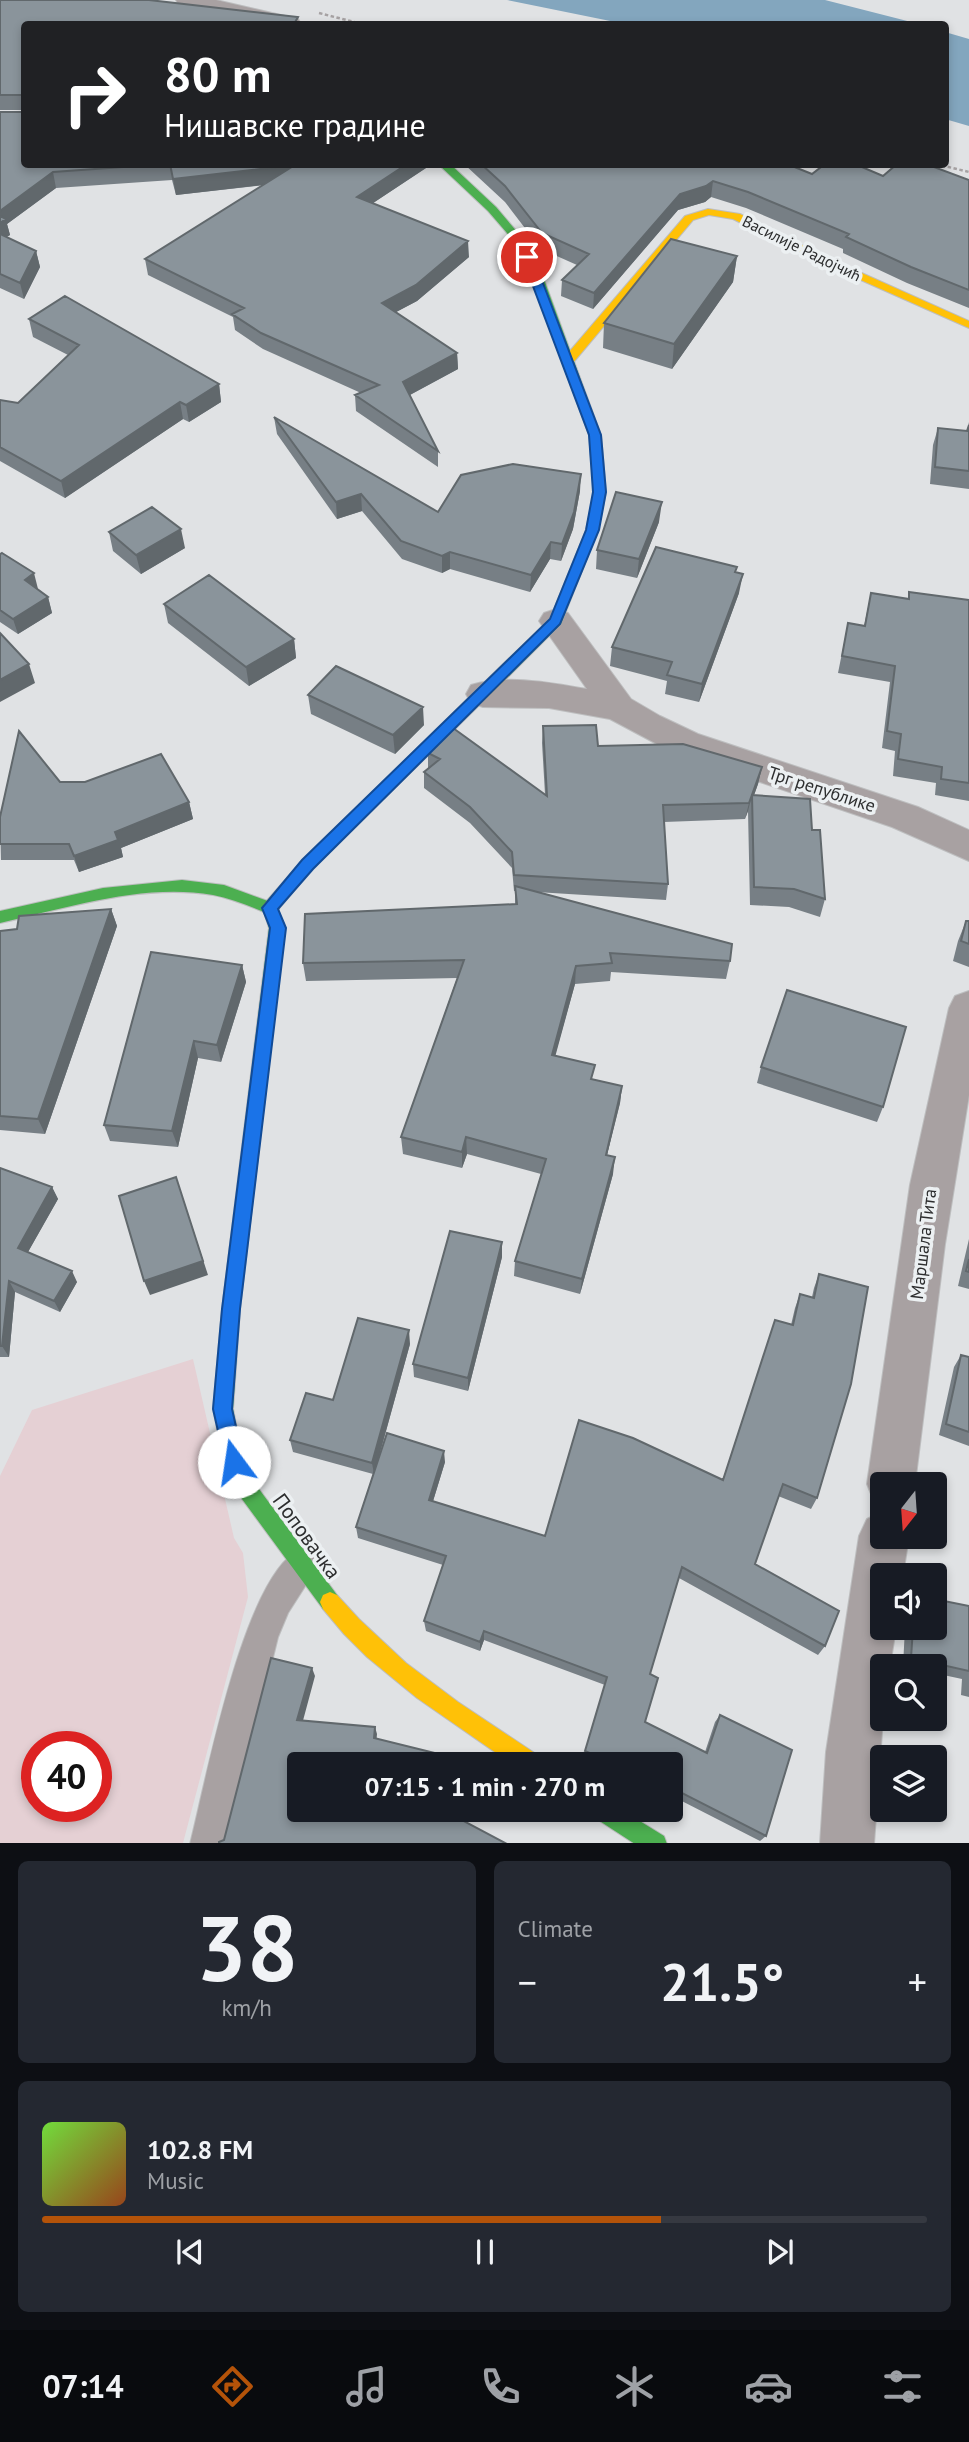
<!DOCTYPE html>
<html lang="en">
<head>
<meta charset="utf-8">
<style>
	:root { --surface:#171b24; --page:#242831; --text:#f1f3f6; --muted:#9ea1a6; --line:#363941; --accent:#b45309 }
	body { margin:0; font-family:"PT Sans",sans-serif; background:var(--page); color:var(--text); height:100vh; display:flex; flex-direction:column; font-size:26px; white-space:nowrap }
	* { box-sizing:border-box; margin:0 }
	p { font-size:23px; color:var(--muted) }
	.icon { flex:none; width:38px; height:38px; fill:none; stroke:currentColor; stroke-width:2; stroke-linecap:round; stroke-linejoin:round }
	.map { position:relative; height:1843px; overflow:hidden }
	.sheet { display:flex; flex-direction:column; gap:18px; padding:18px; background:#0d0f14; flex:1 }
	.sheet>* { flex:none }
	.guide { position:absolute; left:21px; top:21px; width:928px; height:147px; border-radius:7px; box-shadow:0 4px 10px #0003; background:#202124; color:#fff; overflow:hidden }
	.needle { width:46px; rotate:197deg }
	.controls { position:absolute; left:870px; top:1472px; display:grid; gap:14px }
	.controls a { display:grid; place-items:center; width:77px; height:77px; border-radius:7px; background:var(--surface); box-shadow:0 4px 10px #0003; font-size:35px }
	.speed { position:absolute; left:21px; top:1731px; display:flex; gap:14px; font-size:35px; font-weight:700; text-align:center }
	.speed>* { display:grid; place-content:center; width:91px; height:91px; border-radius:50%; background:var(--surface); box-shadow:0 4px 10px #0003; line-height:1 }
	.speed .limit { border:10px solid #d22; background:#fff; color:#111 }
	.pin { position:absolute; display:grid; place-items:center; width:60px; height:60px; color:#fff; margin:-30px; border:4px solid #fff; border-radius:50%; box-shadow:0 2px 7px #0007 }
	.me { position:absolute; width:77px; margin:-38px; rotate:346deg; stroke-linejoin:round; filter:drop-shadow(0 0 5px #0008) }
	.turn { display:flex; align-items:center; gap:24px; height:147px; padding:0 28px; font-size:32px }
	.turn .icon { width:91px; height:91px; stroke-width:2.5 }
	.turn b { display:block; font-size:49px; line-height:60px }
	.big { font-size:52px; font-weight:800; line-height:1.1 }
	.sheet .card { flex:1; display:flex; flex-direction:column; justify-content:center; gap:10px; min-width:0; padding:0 24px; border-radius:10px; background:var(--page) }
	.sheet .dial { align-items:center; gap:0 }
	.dial b { font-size:91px; line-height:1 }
	.song { display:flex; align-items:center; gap:21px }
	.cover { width:84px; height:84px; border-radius:10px; background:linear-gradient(135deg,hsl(100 70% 55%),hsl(20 70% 35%)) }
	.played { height:7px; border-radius:4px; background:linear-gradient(90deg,var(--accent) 70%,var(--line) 70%) }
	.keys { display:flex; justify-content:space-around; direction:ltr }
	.heat { display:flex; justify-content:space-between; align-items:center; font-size:38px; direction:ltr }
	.sheet .tiles { flex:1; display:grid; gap:18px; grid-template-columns:1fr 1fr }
	.card:last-child { grid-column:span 2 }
	.trip { position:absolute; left:287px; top:1752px; width:396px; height:70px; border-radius:7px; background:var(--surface); box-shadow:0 4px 10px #0003; font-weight:800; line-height:70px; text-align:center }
	.tabs { display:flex; height:112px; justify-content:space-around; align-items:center; background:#090b0e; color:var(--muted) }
	.tabs .icon { width:49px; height:49px }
	.tabs .active { color:var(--accent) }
	.tabs b { font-size:32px; color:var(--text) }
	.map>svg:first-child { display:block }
</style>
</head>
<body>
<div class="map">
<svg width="969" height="1844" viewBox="0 0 969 1844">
	<rect width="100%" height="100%" fill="#e0e2e4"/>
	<path fill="#e5d0d4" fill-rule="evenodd" d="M 193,1359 L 234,1538 L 243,1553 L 248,1597 L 183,1843 L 0,1843 L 0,1476 L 32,1410 ZM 37,1746 L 96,1746 L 96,1806 L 37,1806 Z"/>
	<path fill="#83a6be" d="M 507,0 L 825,0 L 919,24 L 625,24 Z
		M 945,32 L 969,39 L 969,126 L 945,119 Z"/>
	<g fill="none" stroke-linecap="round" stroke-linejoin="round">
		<g stroke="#bdbebf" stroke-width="2">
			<path id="lane" d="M 301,1549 L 313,1554 L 318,1566 L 288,1613 L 278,1637 L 227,1844 L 190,1844 C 206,1782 244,1573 301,1549 Z"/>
		</g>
		<g stroke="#bdbebf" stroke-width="2">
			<path id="street" d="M 176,0 L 216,0 L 298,19 L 301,24 L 263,24 L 179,5 Z
				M 556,609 L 568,613 L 631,699 L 660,716 L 698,734 L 918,807 L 969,830 L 969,861 L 892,827 L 672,752 L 610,719 L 549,708 L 483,707 L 471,703 L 466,694 L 471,685 C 506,674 551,683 587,689 L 539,621 L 544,613 Z
				M 969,991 L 969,1095 L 945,1244 L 915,1484 L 882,1484 L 882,1504 L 874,1501 L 867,1484 L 910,1185 L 949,1008 L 955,996 Z
				M 882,1512 L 882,1536 L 909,1536 L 903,1575 L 882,1575 L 882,1628 L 896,1628 L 890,1666 L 882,1666 L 883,1718 L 874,1844 L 820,1844 L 826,1752 L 859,1536 L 867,1519 Z"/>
		</g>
		<g stroke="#bdbebf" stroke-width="2">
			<path id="fast" d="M 438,164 L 450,164 L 496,207 L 524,240 L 542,274 L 601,435 L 606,492 L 598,530 L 561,624 L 509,676 L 499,676 L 497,672 L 499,668 L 550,619 L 586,530 L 594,492 L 589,435 L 530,274 L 514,241 L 488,211 Z
				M 182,880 L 224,885 L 276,904 L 285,928 L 240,1309 L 233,1409 L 243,1460 L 256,1485 L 337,1595 L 340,1602 L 337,1609 L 330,1612 L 323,1609 L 242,1499 L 224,1462 L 213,1409 L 222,1309 L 269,928 L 264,912 C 247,905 230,898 213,895 C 142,883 68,908 0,923 L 0,911 L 103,888 Z
				M 592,1810 L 622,1810 L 664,1836 L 667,1844 L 635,1844 L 595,1818 Z"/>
		</g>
		<g stroke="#bdbebf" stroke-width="2">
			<path id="slow" d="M 708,209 L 740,214 L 826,257 L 969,321 L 969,328 L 818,261 L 733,219 L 709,215 L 693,220 L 572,364 L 564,364 L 564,358 L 685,216 Z
				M 504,667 L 509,668 L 511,672 L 509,676 L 312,869 L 276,912 L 264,912 L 262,908 L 264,904 L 302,861 L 499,668 Z
				M 330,1592 L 337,1595 L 359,1619 L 406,1663 L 458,1702 L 539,1756 L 542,1764 L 512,1764 L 417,1698 L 367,1657 L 344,1634 L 323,1609 L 320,1602 L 323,1595 Z"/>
		</g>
		<path stroke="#a6a2a3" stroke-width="2.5" stroke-dasharray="3.5 2.5" stroke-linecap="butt" d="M 319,13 L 362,24
			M 936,164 L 969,172"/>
		<use href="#lane" fill="#a8a1a2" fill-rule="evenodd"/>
		<use href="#street" fill="#a8a1a2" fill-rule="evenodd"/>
		<use href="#fast" fill="#4caf50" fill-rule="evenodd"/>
		<use href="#slow" fill="#ffc107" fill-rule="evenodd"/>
	</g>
	<path fill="#777f85" d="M 0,0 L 149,0 L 24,164 L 429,164 L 429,166 L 373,203 L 469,257 L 417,301 L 396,312 L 457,353 L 458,369 L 410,395 L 438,451 L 438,467 L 356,411 L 355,395 L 361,393 L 263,349 L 235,330 L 233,317 L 148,275 L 145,259 L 264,185 L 176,195 L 172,180 L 56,188 L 7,224 L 10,235 L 6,237 L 36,251 L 40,267 L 24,299 L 0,288 L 0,112 L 22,112 L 22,110 L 0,110 Z
		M 464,164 L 787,164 L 812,174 L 969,180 L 969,308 L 907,283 L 843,253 L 843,249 L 746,208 L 711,197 L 705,202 L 678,210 L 593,309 L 561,296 L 562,280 L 577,265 L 541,249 L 505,202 Z
		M 737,256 L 733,282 L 672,369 L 603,348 L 604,323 Z
		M 29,319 L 219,384 L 221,402 L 189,422 L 183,419 L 65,498 L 0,461 L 0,400 L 18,403 L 68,355 L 33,337 Z
		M 274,417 L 438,512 L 580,491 L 573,529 L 561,561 L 550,559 L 530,592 L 450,569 L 442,573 L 402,559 L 362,511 L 337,519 L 277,434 Z
		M 969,422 L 969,489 L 930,484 L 933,445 L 938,428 L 967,431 Z
		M 659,522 L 637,578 L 596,569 L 597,550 Z
		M 109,532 L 185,548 L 141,574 L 113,551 Z
		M 0,554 L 38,589 L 48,597 L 52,613 L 18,634 L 0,622 Z
		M 737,572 L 739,593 L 699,702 L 665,694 L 667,681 L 610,666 L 612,647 Z
		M 909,592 L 969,600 L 969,801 L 935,795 L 936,783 L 893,776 L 895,751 L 882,748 L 890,682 L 838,673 L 848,623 L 864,626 L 871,593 L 908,599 Z
		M 164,604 L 294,639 L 296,658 L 249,686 L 168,623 Z
		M 308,695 L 424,725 L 395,754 L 311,714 Z
		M 543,726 L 598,746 L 762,767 L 758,784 L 754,795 L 812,830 L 825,899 L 820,917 L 789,907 L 750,905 L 748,811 L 745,819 L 664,822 L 668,884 L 666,900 L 536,892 L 730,961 L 726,979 L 611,972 L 610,981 L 575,984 L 555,1055 L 593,1080 L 622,1086 L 620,1103 L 607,1155 L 613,1174 L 580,1294 L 514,1276 L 515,1261 L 541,1174 L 467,1154 L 462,1168 L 403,1154 L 401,1137 L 457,978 L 306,981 L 303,963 L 515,904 L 515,891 L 514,891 L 512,868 L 470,823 L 424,788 L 424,772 L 428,768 L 428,753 L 545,794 L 542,743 Z
		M 60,782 L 189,802 L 193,819 L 121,848 L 123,857 L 79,872 L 74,860 L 1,860 L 0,817 Z
		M 111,909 L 117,926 L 45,1134 L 0,1130 L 0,931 L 17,929 Z
		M 966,921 L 969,921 L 969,967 L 953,961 L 958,941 Z
		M 242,965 L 246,982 L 221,1062 L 198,1058 L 178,1147 L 110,1141 L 104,1125 Z
		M 761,1067 L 883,1107 L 877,1122 L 757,1083 Z
		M 0,1168 L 52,1187 L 58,1199 L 28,1252 L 77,1282 L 60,1312 L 15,1292 L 9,1357 L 0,1357 Z
		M 969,1239 L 969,1289 L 958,1286 Z
		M 502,1242 L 502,1257 L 468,1391 L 414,1377 L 413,1364 Z
		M 819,1274 L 817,1498 L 811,1509 L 778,1496 L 755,1564 L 825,1646 L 818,1655 L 679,1578 L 650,1674 L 645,1722 L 705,1752 L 715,1722 L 720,1715 L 766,1836 L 760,1841 L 670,1795 L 670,1764 L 596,1764 L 583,1758 L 605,1685 L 484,1640 L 480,1651 L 426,1631 L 424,1621 L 443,1565 L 358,1538 L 356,1527 L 373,1474 L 293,1452 L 290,1440 L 333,1400 L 410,1344 L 377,1464 L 445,1462 L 433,1501 L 545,1536 L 723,1479 L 775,1320 L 791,1325 L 795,1308 L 800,1294 L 812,1297 L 814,1288 Z
		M 961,1355 L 969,1357 L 969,1446 L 939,1435 L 954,1367 Z
		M 969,1606 L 969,1697 L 961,1695 L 962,1679 L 934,1673 L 934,1666 L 903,1666 L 905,1628 L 934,1628 Z"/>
	<path fill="#61686c" d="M 407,164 L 429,164 L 429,166 L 358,213 L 357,197 Z
		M 295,165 L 297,181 L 176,195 L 173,179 Z
		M 53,172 L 56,188 L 7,224 L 10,235 L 0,241 L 0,211 Z
		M 713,181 L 711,197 L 705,202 L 678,210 L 593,309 L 594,293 L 680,194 Z
		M 468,241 L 469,257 L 417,301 L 383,319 L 382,303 Z
		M 36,251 L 40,267 L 24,299 L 20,283 Z
		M 737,256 L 733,282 L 672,369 L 674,344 Z
		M 457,353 L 458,369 L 404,398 L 403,382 Z
		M 219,384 L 221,402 L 189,422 L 186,405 Z
		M 180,402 L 183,419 L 65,498 L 61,481 Z
		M 581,474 L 580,491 L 573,529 L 561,561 L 562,544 Z
		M 361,494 L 362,511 L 337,519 L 336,502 Z
		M 662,502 L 659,522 L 637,578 L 639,559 Z
		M 181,529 L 185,548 L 141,574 L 136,555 Z
		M 551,542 L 550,559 L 530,592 L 531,575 Z
		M 450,552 L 450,569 L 442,573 L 442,556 Z
		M 34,573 L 38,589 L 29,595 L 25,580 Z
		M 743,574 L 739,593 L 699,702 L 702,684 Z
		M 48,597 L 52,613 L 18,634 L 13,619 Z
		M 294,639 L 296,658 L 249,686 L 246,667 Z
		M 29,664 L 35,683 L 0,702 L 0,680 Z
		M 423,707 L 424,725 L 395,754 L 393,735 Z
		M 762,767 L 758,784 L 752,801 L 752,795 Z
		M 752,795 L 748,811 L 745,819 L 749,803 Z
		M 189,802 L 193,819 L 121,848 L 123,857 L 79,872 L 74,856 L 115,832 Z
		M 111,909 L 117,926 L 45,1134 L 38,1119 Z
		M 242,965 L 246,982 L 221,1062 L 217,1045 Z
		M 576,966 L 575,984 L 551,1072 L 552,1055 Z
		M 194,1041 L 198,1058 L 178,1147 L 172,1131 Z
		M 622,1086 L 620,1103 L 603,1171 L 606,1155 Z
		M 466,1137 L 467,1154 L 462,1168 L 462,1152 Z
		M 615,1157 L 613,1174 L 580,1294 L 582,1279 Z
		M 176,1177 L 208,1275 L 150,1295 L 144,1281 Z
		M 52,1187 L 58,1199 L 24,1259 L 18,1248 Z
		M 502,1242 L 502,1257 L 468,1391 L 468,1378 Z
		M 72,1271 L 77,1282 L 60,1312 L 54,1301 Z
		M 9,1281 L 15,1292 L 9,1357 L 2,1346 Z
		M 409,1330 L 410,1344 L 374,1474 L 372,1463 Z
		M 444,1451 L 445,1462 L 430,1511 L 429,1500 Z
		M 484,1631 L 484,1640 L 480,1651 L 480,1642 Z
		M 312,1668 L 315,1676 L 301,1728 L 297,1720 Z
		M 375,1727 L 377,1734 L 376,1745 L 374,1738 Z"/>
	<path fill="#8a949b" stroke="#61686c" stroke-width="2" d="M 0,0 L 149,0 L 298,17 L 294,24 L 24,24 L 24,164 L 165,164 L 53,172 L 0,211 L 0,112 L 22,112 L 22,95 L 0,95 Z
		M 170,164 L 407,164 L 357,197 L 468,241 L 416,285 L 382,303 L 457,353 L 403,382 L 438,451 L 355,395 L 379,385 L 261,333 L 232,314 L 244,308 L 145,259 L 295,165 L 173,179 Z
		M 481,164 L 787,164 L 812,174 L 825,164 L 855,164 L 883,176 L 897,164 L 926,164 L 969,180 L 969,290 L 911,267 L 846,237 L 849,234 L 748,192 L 713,181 L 706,186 L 680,194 L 594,293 L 562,280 L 589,254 L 542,233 L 505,186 Z
		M 0,216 L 6,219 L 0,223 Z
		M 0,234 L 36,251 L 20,283 L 0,274 Z
		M 671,239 L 737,256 L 674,344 L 604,323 Z
		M 65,296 L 219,384 L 186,405 L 180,402 L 61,481 L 0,447 L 0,400 L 18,403 L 79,345 L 29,319 Z
		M 274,417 L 438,512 L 461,475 L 513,464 L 581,474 L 574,512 L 562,544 L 551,542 L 531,575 L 450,552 L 442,556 L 401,541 L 361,494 L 336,502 Z
		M 969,425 L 969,471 L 935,467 L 938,428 L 967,431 Z
		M 616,492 L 662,502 L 639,559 L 597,550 Z
		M 152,507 L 181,529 L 136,555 L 109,532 Z
		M 656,547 L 737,567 L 735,572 L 743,574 L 702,684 L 667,675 L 672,662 L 612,647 Z
		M 2,553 L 34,573 L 25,580 L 48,597 L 13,619 L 0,610 L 0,554 Z
		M 209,575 L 294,639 L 246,667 L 164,604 Z
		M 909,592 L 969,600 L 969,783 L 941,779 L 942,767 L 898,759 L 901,734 L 887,731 L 895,666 L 842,656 L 848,623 L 865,626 L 871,593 L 909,599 Z
		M 0,633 L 29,664 L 0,680 Z
		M 336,666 L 423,707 L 393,735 L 308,695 Z
		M 596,725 L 598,746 L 683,744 L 762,767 L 749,803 L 663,805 L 668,884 L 514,875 L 512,852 L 470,807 L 424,772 L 440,759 L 428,753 L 453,728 L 547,796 L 543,726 Z
		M 19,731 L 60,782 L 85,782 L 161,754 L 189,802 L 115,832 L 118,840 L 74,856 L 69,844 L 0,844 L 0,817 Z
		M 752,795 L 810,799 L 812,830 L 820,830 L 825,899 L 794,889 L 754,887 Z
		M 515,886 L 732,944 L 730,961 L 610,953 L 612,963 L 576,966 L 552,1055 L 595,1065 L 591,1079 L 622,1086 L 606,1155 L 615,1157 L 582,1279 L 515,1261 L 546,1159 L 466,1137 L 462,1152 L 401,1137 L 464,960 L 303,963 L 305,914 L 517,904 Z
		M 111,909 L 38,1119 L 0,1116 L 0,931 L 17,929 L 19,916 Z
		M 966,921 L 969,921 L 969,944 L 961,941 Z
		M 151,952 L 242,965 L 217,1045 L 194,1041 L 172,1131 L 104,1125 Z
		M 787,990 L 906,1027 L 883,1107 L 761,1067 Z
		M 0,1168 L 52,1187 L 18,1248 L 72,1271 L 54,1301 L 9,1281 L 2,1346 L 0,1346 Z
		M 176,1177 L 203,1261 L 144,1281 L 119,1196 Z
		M 450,1231 L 502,1242 L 468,1378 L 413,1364 Z
		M 969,1259 L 969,1272 L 966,1271 Z
		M 819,1274 L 868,1287 L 851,1384 L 817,1498 L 783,1484 L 755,1564 L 839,1611 L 825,1646 L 682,1567 L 650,1674 L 658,1678 L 645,1722 L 707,1753 L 720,1715 L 792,1750 L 766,1836 L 670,1787 L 670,1764 L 615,1764 L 585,1751 L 607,1677 L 484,1631 L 480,1642 L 424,1621 L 446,1556 L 356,1527 L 387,1433 L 444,1451 L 429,1500 L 545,1536 L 579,1420 L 633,1438 L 723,1480 L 775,1320 L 793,1325 L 800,1294 L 814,1298 Z
		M 358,1318 L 409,1330 L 372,1463 L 290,1440 L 306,1393 L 333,1400 Z
		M 961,1355 L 969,1357 L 969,1432 L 946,1424 Z
		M 934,1599 L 969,1606 L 969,1671 L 911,1658 L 913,1628 L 934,1628 Z
		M 271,1658 L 312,1668 L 297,1720 L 375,1727 L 374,1738 L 467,1761 L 466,1764 L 299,1764 L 299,1810 L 457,1810 L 456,1817 L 507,1844 L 219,1844 L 219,1842 L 224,1840 Z"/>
	<path fill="#1a73e8" stroke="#114b97" stroke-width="2" d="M 527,254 L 533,257 L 601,435 L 606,492 L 599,530 L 560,624 L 313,869 L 278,909 L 286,928 L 240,1309 L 232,1409 L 244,1462 L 241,1469 L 234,1472 L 228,1469 L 225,1462 L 213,1409 L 222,1309 L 270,928 L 262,908 L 302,860 L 550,619 L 586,530 L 593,492 L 589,435 L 522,257 Z"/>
	<g text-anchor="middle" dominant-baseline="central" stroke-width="7" stroke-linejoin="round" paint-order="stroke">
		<g font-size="16" fill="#2d2e2f" stroke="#ecf0f2">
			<text transform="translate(802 248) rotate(26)">Василије Радојчић</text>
		</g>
		<g font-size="18" fill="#2d2e2f" stroke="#ecf0f2">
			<text transform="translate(822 789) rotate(18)">Трг републике</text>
			<text transform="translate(923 1244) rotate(-83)">Маршала Тита</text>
		</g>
		<g font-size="21" fill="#2d2e2f" stroke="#ecf0f2">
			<text transform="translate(307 1536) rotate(54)">Поповачка</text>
		</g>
	</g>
</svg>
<div class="controls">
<a><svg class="needle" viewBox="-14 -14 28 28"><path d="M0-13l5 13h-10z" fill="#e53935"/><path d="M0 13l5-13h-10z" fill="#9ea1a6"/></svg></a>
<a><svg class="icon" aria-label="sound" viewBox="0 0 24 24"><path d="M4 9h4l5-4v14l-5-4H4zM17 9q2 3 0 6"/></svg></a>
<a><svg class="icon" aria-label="search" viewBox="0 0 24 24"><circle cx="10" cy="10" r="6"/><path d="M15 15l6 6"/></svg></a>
<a><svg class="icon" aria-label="layers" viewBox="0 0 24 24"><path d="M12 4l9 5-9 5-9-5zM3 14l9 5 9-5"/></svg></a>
</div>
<div class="speed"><div class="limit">40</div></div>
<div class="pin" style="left:527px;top:257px;background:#d93025"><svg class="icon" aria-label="arrive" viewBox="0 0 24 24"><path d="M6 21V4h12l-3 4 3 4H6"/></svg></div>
<svg class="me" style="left:234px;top:1462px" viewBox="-20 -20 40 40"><circle r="19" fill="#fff"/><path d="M0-13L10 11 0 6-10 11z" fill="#1a73e8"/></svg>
<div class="trip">07:15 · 1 min · 270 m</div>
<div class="guide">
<div class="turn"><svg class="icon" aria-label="right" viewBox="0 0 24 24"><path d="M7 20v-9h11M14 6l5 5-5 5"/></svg><div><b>80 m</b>Нишавске градине</div></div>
</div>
</div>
<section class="sheet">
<div class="tiles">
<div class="card dial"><b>38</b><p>km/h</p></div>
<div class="card"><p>Climate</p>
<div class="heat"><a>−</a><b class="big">21.5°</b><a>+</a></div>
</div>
<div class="card">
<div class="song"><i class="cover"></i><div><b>102.8 FM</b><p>Music</p></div></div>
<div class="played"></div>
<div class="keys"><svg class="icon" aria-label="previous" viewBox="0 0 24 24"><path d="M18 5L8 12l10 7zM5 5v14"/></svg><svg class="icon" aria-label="pause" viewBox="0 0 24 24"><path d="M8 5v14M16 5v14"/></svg><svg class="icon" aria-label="next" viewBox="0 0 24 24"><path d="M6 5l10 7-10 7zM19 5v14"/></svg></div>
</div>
</div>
</section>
<nav class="tabs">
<b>07:14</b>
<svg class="icon active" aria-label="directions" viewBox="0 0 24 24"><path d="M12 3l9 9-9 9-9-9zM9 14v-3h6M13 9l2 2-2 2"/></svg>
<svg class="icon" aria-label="music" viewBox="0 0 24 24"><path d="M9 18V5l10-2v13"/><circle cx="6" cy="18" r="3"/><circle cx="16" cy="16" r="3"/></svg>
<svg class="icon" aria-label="phone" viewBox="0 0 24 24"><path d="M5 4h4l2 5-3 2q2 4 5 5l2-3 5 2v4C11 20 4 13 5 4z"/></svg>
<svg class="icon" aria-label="climate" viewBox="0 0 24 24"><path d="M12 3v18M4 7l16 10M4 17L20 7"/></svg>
<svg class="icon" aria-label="car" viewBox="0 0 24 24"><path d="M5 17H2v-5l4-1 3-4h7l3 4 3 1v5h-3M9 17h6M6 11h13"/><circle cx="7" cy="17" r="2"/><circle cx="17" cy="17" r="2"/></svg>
<svg class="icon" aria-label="filters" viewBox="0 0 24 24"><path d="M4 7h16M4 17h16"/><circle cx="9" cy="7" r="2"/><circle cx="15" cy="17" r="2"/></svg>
</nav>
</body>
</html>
